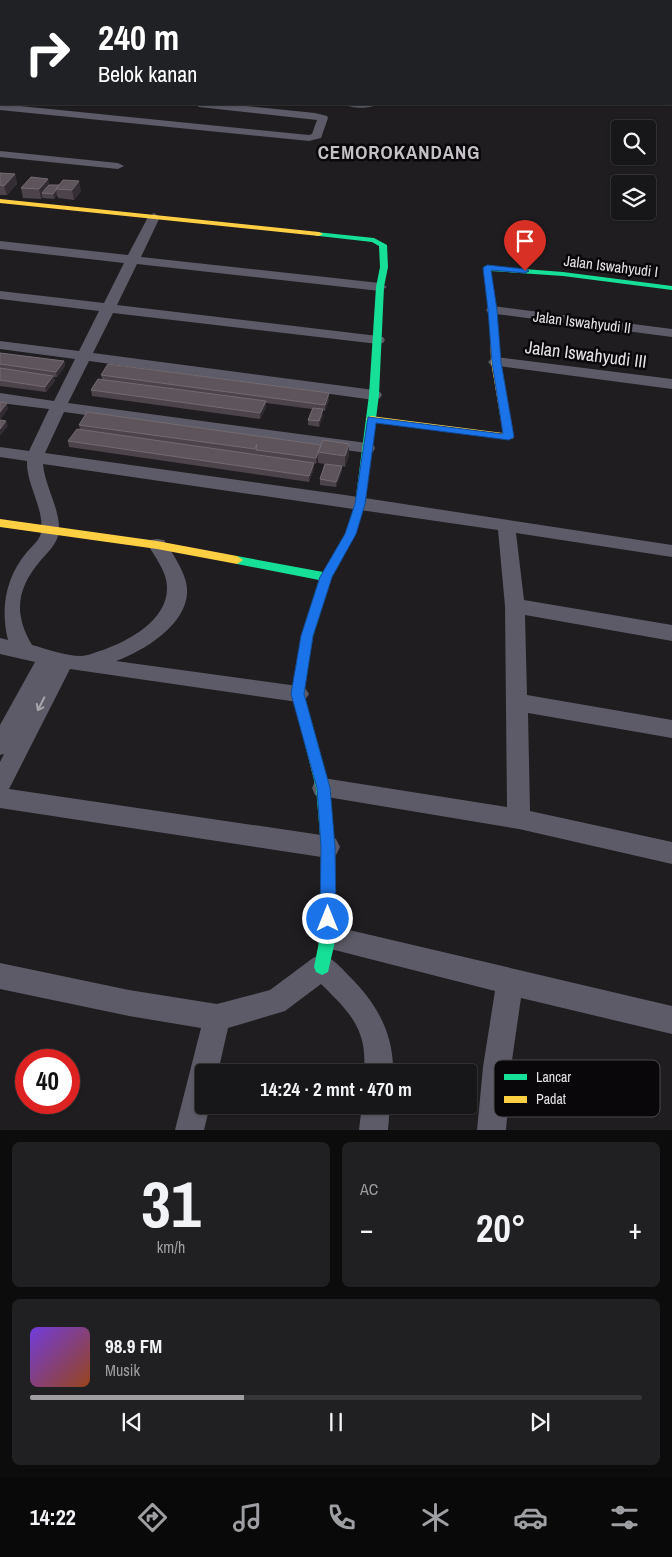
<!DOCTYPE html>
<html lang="id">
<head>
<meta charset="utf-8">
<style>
	:root { --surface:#171618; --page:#201f21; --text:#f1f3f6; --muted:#9e9fa2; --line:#363537; --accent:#a09ea1 }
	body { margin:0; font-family:"Archivo Narrow",sans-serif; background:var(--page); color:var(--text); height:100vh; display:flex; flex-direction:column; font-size:19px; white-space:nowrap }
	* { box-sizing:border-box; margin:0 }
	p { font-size:16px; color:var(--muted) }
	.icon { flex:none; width:28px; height:28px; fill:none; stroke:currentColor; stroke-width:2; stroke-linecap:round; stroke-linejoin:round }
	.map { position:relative; height:1130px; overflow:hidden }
	.side { display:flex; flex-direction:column; gap:12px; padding:12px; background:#0d0c0d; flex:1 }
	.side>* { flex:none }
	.hud { position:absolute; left:0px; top:0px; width:672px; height:105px; box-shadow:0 1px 4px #0004,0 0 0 1px var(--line); background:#202124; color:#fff; overflow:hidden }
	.controls { position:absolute; left:611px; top:120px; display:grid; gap:10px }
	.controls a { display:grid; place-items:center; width:45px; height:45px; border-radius:5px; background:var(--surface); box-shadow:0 1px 4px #0004,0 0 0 1px var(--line); font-size:25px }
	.speed { position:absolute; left:15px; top:1049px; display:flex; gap:10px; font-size:25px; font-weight:700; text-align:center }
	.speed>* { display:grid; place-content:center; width:65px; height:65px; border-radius:50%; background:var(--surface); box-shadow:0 1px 4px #0004,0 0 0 1px var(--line); line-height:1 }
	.speed .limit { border:8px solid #d22; background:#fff; color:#111 }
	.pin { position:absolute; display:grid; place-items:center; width:42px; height:42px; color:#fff; margin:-51px -21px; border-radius:50% 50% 50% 0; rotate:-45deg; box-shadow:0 0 5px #0007 }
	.pin .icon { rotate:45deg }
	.me { position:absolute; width:55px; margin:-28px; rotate:0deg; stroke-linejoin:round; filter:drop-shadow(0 0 4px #0008) }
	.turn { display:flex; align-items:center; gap:18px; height:105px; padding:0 15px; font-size:22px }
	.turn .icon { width:65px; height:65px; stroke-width:2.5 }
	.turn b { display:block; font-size:35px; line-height:42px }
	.big { font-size:38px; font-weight:700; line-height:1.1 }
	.side .card { flex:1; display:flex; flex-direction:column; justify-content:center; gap:8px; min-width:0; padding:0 18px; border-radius:8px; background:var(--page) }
	.side .dial { align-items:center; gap:0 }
	.dial b { font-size:65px; line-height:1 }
	.song { display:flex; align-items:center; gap:15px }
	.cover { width:60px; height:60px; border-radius:8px; background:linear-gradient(135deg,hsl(260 70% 55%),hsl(20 70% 35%)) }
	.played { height:5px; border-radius:2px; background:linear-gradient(90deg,var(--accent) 35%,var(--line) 35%) }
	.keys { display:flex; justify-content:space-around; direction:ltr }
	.heat { display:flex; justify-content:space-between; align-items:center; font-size:28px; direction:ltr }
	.side .tiles { flex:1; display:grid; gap:12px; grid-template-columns:1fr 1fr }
	.card:last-child { grid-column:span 2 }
	.trip { position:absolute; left:195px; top:1064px; width:282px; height:50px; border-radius:5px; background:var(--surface); box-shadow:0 1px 4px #0004,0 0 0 1px var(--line); font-weight:700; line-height:50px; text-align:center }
	.tab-bar { display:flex; height:80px; justify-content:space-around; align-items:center; background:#09090a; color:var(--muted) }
	.tab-bar .icon { width:35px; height:35px }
	.tab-bar .on { color:var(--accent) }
	.tab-bar b { font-size:22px; color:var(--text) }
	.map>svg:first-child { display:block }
</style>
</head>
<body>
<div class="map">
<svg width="672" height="1130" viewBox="0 0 672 1130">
	<rect width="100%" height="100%" fill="#1f1d20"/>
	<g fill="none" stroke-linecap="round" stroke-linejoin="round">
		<path fill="#5c5b67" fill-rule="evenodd" d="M 197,0 L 220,0 L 220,1 L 198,1 Z
			M 324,0 L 332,0 L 332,1 L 324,1 Z
			M 638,0 L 646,0 L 646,1 L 638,1 Z
			M 671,14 L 672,14 L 672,20 L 671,20 Z
			M 0,26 L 1,26 L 1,32 L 0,32 Z
			M 0,81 L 1,81 L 1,87 L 0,87 Z
			M 0,104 L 309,135 L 312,134 L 317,120 L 199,107 L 194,104 L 227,104 L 315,113 L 327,116 L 328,118 L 321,138 L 309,141 L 0,110 Z
			M 344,104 L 378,104 C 371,109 351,109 344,104 Z
			M 0,151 L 118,163 L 124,166 L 118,169 L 0,157 Z
			M 154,213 L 160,217 L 141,257 L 380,283 L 387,287 L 380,291 L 137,264 L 117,305 L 378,336 L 383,337 L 385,340 L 383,343 L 378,344 L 113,313 L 93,353 L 374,390 L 380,392 L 382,395 L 380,398 L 374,400 L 89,361 L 68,403 L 367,443 L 373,444 L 375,448 L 373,452 L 367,453 L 64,412 L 45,453 L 345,495 L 672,545 L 672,557 L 516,533 L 524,600 L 672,625 L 672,641 L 525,615 L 527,695 L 672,720 L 672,738 L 528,713 L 530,811 L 672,842 L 672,864 L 519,829 L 315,795 L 312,788 L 315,781 L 323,778 L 507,807 L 505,606 L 498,530 L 43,464 C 45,487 60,508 59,531 C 58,543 48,552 41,560 C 17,588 13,613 32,645 C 47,649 65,656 81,656 C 87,656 96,652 103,650 C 130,640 168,620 167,587 C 167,572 155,557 148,545 L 150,540 L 157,539 L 164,540 C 172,553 182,567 186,582 C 195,620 146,650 116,661 L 298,686 L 305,688 L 309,694 L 305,700 L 298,702 L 70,669 L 9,789 L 328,836 L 336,839 L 340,847 L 336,855 L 328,858 L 0,808 L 0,762 L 4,754 L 0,755 L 0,725 L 35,662 L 0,654 L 0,638 L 8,640 C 0,608 6,577 27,552 C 32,546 39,541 41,533 C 45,509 26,485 27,461 L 0,457 L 0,447 L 29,451 L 49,409 L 0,403 L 0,393 L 54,401 L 75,359 L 0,349 L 0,341 L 79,351 L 99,311 L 0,299 L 0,291 L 104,303 L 124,263 L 0,249 L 0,241 L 128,255 L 148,217 Z
			M 493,306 L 672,329 L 672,337 L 488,313 L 486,310 L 488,307 Z
			M 496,357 L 672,379 L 672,389 L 491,365 L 488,362 L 491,359 Z
			M 328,925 L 672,1006 L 672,1034 L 521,998 L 511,1067 L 506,1130 L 477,1130 L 483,1067 L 495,991 L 319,946 L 315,937 L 319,928 Z
			M 322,954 C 333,959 341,967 349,976 C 376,1002 394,1034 393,1072 L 365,1072 C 364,1061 365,1049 361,1037 C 355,1016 336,999 321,984 L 285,1011 L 228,1028 L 218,1072 L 204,1072 L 204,1105 L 210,1105 L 204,1130 L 175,1130 L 201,1028 L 129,1016 L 0,989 L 0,963 L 129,990 L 217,1004 L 270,990 L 313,958 Z
			M 362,1105 L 390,1105 L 388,1130 L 359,1130 Z"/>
		<path fill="#16e098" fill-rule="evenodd" d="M 316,232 L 374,238 L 387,245 L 388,267 L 384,287 L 379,395 L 365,504 L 355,534 L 332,577 L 313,636 L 304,694 L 330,788 L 335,847 L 336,937 L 328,972 L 322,975 L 316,972 L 314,967 L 320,937 L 321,847 L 316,788 L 292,694 L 301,636 L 319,580 L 237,564 L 231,560 L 237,556 L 323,572 L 345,534 L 355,504 L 369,395 L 376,287 L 380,267 L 379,246 L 372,242 L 319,236 L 316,236 Z
			M 484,266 L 563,272 L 672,286 L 672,290 L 563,276 L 491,271 L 498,330 L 494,333 L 490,330 Z"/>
		<path fill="#ffcf43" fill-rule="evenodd" d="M 0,199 L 319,232 L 323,234 L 319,236 L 0,203 Z
			M 494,327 L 498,330 L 501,362 L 514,437 L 512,439 L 368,421 L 366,419 L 368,417 L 371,416 L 503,433 L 491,362 L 490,330 Z
			M 0,519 L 157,541 L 237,556 L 243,560 L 237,564 L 157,549 L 0,527 Z"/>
	</g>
	<path fill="#4d434b" d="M 230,0 L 322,0 L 321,1 L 246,1 Z
		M 339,0 L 350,0 L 350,1 L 339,1 Z
		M 0,173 L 15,174 L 17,184 L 7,195 L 0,195 Z
		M 48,179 L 49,185 L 81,191 L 74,200 L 58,198 L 57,195 L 54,199 L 43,198 L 42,197 L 41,199 L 23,198 L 21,188 Z
		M 0,353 L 64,361 L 65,366 L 57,377 L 54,377 L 55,381 L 46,392 L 0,386 Z
		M 101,375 L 329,399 L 325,411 L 323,410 L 323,415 L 319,427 L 308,425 L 308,420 L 312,409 L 266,403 L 266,407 L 260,419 L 92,396 L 91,390 L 102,379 Z
		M 79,425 L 321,445 L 349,444 L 349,455 L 345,467 L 342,466 L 342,471 L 336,487 L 320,485 L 320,479 L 325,464 L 318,463 L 318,458 L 316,464 L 314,463 L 314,468 L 309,482 L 69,447 L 68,441 L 80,429 Z"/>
	<path fill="#342d33" d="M 85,0 L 94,0 L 94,1 L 80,1 Z
		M 15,174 L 17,184 L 7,195 L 4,186 Z
		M 48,179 L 50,188 L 42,193 L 42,197 L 41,199 L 39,189 Z
		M 79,181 L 81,191 L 74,200 L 72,190 Z
		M 56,190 L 57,195 L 54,199 L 53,194 Z
		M 64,361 L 65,366 L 57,377 L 56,372 Z
		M 53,376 L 55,381 L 46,392 L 45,387 Z
		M 329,393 L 329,399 L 325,411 L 325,405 Z
		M 266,401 L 266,407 L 260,419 L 260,413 Z
		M 7,403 L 8,409 L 0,420 L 0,412 Z
		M 323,409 L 323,415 L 319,427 L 319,421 Z
		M 6,421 L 8,426 L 0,436 L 0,429 Z
		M 349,444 L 349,455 L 345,467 L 345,456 Z
		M 318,452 L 318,458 L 316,464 L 316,458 Z
		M 314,463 L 314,468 L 309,482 L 309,476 Z
		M 342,466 L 342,471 L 336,487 L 336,482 Z"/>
	<path fill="#5e545b" stroke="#736b71" d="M 68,0 L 85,0 L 80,1 L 67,1 L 69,0 Z
		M 204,0 L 223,0 L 238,1 L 203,1 Z
		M 279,0 L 313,0 L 312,1 L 295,1 Z
		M 0,173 L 15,174 L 4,186 L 0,185 Z
		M 31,177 L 48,179 L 39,189 L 21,188 Z
		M 63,180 L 79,181 L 72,190 L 56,189 Z
		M 49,185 L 59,185 L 56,189 L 56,190 L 53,194 L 42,193 Z
		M 0,353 L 64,361 L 56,372 L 0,364 Z
		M 108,364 L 329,393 L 325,405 L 101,375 Z
		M 0,368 L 53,376 L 45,387 L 0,380 Z
		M 98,379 L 266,401 L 260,413 L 91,390 Z
		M 0,402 L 7,403 L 0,412 Z
		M 313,408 L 323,409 L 319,421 L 308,420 Z
		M 87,412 L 321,445 L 316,458 L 256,450 L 257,444 L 255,449 L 79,425 Z
		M 0,420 L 6,421 L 0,429 Z
		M 77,429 L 314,463 L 309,476 L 68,441 Z
		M 323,440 L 349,444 L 345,456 L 318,452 Z
		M 325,464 L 342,466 L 336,482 L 320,479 Z"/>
	<defs><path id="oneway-shaft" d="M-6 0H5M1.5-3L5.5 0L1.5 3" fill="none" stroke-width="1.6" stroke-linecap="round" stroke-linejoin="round" transform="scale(1.25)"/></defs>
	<use stroke="#a7a6ad" href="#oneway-shaft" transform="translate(41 704) rotate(117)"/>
	<path fill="#1a73e8" stroke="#114b97" d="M 487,265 L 525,269 L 529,271 L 525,273 L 491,270 L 497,310 L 501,362 L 514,437 L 509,440 L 376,423 L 365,504 L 356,534 L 332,577 L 313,636 L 304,694 L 330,788 L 335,847 L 336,919 L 333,924 L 328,926 L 323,924 L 320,919 L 321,847 L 317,788 L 291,694 L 301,636 L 320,577 L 345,534 L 355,504 L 368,417 L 503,434 L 492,362 L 488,310 L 483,268 Z"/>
	<g text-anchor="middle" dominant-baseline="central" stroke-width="5" stroke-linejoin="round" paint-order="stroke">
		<g font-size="15" fill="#e5e3e6" stroke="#090709">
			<text transform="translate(611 266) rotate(7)">Jalan Iswahyudi I</text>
			<text transform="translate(582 322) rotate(7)">Jalan Iswahyudi II</text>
		</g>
		<g font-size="18" fill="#e5e3e6" stroke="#090709">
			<text transform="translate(586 354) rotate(7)">Jalan Iswahyudi III</text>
		</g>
		<g font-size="19" font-weight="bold" letter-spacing="1" fill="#c4c0c6" stroke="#090709">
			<text x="399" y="152">CEMOROKANDANG</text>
		</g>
	</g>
	<rect x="494" y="1060" width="166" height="57" rx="8" fill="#090709" stroke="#4b494b" stroke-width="1"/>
	<rect x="504" y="1074" width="23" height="6" fill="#16e098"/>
	<rect x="504" y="1096" width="23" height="7" fill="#ffcf43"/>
	<g font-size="14" fill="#e5e3e6">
		<text x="536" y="1082">Lancar</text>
		<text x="536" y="1104">Padat</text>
	</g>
</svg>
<div class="controls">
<a><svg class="icon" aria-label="search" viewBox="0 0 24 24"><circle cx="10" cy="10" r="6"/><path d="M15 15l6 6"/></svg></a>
<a><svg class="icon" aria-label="layers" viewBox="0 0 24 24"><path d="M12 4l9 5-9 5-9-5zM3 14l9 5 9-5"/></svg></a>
</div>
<div class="speed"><div class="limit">40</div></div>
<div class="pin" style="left:525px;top:271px;background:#d93025"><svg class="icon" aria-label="arrive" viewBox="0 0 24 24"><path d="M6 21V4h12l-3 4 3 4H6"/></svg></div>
<svg class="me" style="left:328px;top:919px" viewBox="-20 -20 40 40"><circle r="17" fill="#1a73e8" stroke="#fff" stroke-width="3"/><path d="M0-11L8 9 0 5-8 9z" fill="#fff"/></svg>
<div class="trip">14:24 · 2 mnt · 470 m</div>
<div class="hud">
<div class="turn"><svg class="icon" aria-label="right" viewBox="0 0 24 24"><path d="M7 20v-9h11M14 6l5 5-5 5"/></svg><div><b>240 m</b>Belok kanan</div></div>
</div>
</div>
<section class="side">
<div class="tiles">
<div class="card dial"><b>31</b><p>km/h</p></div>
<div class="card"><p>AC</p>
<div class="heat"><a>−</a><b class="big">20°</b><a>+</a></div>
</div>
<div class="card">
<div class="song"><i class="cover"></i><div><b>98.9 FM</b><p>Musik</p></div></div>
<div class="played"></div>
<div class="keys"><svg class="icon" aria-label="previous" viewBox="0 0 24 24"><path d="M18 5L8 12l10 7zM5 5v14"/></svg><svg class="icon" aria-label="pause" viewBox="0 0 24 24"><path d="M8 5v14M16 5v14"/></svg><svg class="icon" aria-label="next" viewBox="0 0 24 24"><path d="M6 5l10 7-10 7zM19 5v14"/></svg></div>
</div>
</div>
</section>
<nav class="tab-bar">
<b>14:22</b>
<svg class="icon on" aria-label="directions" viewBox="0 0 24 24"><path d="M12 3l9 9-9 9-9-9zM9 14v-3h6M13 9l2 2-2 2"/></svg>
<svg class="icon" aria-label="music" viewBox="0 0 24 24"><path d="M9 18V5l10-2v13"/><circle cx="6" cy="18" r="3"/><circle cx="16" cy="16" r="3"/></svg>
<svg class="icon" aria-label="phone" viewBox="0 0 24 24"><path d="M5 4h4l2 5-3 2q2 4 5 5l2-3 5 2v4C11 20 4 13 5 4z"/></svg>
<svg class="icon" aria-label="climate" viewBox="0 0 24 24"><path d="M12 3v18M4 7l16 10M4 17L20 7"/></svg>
<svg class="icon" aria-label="car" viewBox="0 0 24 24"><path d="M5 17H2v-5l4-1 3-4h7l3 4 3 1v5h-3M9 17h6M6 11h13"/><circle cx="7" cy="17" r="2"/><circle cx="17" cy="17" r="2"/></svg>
<svg class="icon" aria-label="filters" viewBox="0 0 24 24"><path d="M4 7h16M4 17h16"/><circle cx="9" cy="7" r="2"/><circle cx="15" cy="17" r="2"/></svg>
</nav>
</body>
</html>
